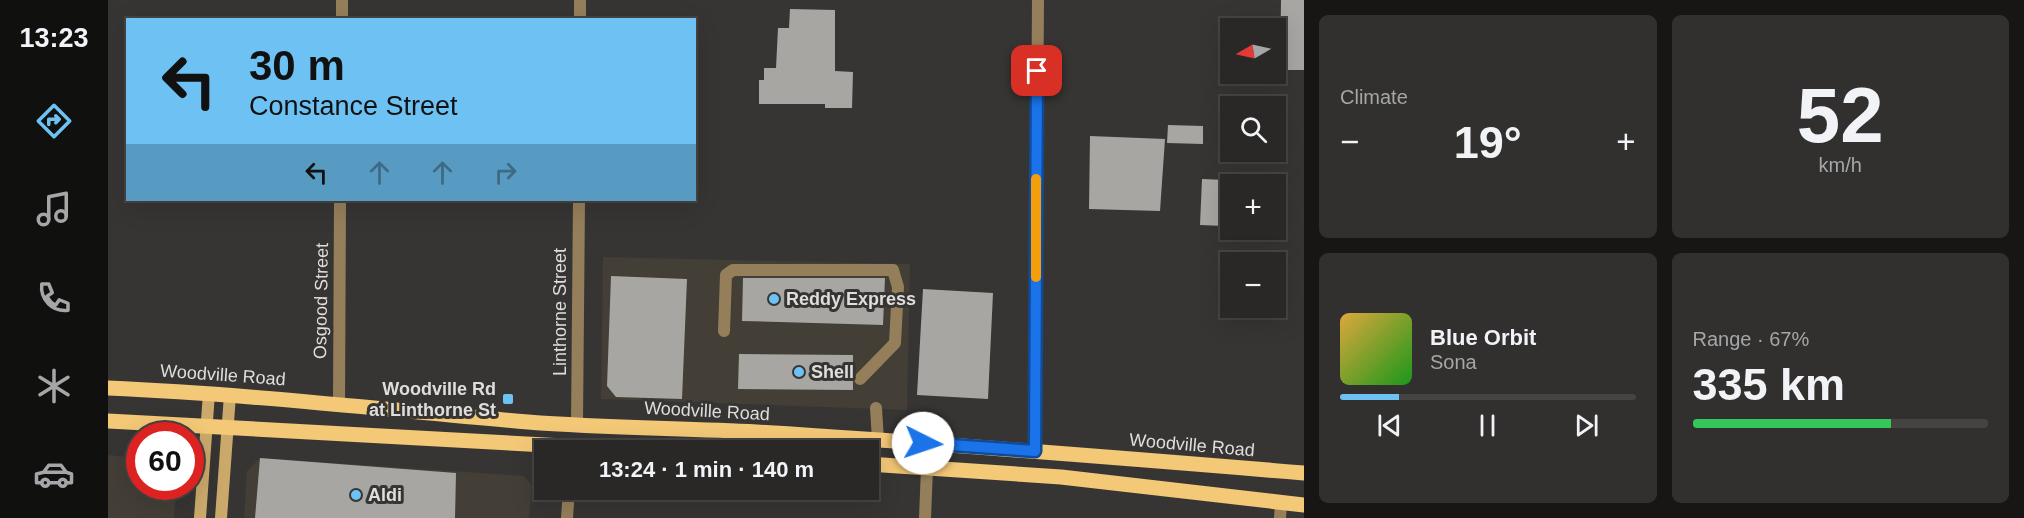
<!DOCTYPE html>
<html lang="en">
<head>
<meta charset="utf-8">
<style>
	:root { --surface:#292826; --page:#31302e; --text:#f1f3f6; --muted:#a5a6a7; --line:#454443; --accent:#6dc2f3 }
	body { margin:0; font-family:Arial,sans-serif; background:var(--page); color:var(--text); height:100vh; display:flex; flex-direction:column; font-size:22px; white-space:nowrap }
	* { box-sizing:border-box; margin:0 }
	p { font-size:20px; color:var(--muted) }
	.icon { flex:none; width:33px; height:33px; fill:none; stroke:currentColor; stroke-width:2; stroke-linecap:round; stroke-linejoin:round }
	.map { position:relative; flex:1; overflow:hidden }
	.side { display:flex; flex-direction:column; gap:15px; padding:15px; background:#171615; width:720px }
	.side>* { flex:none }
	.banner { position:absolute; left:18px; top:18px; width:570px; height:183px; border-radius:0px; box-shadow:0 6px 24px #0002,0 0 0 2px var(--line); background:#6dc2f3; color:#111; overflow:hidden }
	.needle { width:39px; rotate:261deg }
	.controls { position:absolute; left:1112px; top:18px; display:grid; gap:12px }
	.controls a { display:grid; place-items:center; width:66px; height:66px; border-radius:0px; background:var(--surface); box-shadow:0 6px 24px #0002,0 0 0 2px var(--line); font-size:30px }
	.speed { position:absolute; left:18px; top:422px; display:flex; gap:12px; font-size:30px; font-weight:700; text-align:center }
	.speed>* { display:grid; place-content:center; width:78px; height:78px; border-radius:50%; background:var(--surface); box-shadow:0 6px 24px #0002,0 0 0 2px var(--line); line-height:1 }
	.speed .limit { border:9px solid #d22; background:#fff; color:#111 }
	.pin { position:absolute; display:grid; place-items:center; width:51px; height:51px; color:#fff; margin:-26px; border-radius:12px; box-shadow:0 3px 9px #0006 }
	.me { position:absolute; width:66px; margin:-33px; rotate:94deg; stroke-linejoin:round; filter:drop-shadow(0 0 4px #0008) }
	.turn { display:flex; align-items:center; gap:21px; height:126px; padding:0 24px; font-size:27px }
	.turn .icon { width:78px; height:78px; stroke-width:2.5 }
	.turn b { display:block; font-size:42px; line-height:51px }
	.lanes { display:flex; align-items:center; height:57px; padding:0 24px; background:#0003; justify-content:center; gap:30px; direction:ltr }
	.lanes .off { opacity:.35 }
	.big { font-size:45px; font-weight:700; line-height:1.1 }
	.side .widget { flex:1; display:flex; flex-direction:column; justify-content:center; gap:9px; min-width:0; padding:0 21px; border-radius:9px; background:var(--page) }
	.side .dial { align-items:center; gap:0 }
	.dial b { font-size:78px; line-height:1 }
	.song { display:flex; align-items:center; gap:18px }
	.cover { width:72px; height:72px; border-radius:9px; background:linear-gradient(135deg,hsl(40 70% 55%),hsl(120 70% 35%)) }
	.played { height:6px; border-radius:3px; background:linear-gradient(90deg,var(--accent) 20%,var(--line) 20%) }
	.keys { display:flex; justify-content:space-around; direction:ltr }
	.heat { display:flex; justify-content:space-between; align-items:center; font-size:33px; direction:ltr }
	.charge { height:9px; border-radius:4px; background:linear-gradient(90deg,#34c759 67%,var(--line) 0) }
	.side .tiles { flex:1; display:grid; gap:15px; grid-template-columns:repeat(2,1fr) }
	.trip { position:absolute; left:426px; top:440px; width:345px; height:60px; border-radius:0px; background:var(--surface); box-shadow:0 6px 24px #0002,0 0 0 2px var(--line); font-weight:700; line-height:60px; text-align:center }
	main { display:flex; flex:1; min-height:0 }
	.tabs { display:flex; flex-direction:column; width:108px; justify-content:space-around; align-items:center; background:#10100f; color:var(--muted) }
	.tabs .icon { width:42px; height:42px }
	.tabs .selected { color:var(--accent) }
	.tabs b { font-size:27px; color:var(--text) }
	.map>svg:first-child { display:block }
</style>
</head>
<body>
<main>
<nav class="tabs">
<b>13:23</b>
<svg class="icon selected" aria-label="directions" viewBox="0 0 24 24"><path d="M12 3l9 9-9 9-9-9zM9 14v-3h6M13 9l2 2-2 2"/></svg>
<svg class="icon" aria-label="music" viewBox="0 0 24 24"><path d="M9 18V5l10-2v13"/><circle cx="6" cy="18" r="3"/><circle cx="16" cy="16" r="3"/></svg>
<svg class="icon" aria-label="phone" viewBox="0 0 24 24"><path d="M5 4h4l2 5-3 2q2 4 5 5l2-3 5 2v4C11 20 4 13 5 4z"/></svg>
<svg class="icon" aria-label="climate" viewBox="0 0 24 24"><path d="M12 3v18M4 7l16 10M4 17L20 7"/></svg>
<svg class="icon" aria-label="car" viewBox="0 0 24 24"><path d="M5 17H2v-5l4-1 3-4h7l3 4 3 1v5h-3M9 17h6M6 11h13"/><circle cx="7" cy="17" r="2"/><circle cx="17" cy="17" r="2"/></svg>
</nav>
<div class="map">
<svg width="1196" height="518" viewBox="0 0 1196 518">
	<rect width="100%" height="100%" fill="#373533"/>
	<path fill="#433e36" d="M 495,257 L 802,264 L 799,410 L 493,399 Z
		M 0,455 L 31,458 L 32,486 L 68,486 L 66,518 L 0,518 Z
		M 152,458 L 416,476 L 424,486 L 421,518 L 136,518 L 139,471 Z"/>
	<path fill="#a8a6a3" d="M 1173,0 L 1196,0 L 1196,70 L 1172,70 Z
		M 682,9 L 727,10 L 727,71 L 745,72 L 744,108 L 717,108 L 717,104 L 651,104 L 651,80 L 656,80 L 656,68 L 668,68 L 670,28 L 681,28 Z
		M 1060,125 L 1095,126 L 1095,144 L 1059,143 Z
		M 982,136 L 1057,139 L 1052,211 L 981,209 Z
		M 1094,179 L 1118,180 L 1117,226 L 1092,225 Z
		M 503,276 L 579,279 L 574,399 L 508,397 L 499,386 Z
		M 635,278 L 777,278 L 775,325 L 634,321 Z
		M 815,289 L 885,293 L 880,399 L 809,395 Z
		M 631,354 L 745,355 L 745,390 L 630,389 Z
		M 152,458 L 348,473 L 347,518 L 147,518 Z"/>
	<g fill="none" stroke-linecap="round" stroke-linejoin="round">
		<path stroke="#947f5a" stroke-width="12" d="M 616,331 L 618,275 L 625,270 L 785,270 L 790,287 L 787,343 L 752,379
			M 768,408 L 770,440"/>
		<path stroke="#947f5a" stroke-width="12" d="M 234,20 L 234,0
			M 472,20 L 472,0
			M 231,403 L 232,200
			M 469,424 L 471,200
			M 927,451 L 930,0
			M 459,518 L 461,489
			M 817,518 L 819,468
			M 1172,518 L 1173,503"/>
		<path stroke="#caa96b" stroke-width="12" d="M 92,518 L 101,393
			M 113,518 L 122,395"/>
		<path stroke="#f3c877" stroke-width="15" d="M 0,388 C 141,394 280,410 420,422 C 496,428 573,428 649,432 C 832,443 1014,458 1196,473
			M 0,421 L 530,450
			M 760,464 L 953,477 L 1196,505"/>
	</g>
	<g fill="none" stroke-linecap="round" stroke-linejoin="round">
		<g stroke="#114b97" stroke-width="15">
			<path id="route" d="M 815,443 L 927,451 L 929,71"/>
		</g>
		<use href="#route" stroke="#1a73e8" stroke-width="10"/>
		<path stroke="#f59e0b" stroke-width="10" d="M 928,277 L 928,179"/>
	</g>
	<g fill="#6dc2f3" stroke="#373533" stroke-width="2">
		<circle cx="666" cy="299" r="6"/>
		<circle cx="691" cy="372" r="6"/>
		<rect x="394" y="393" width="12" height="12" rx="3"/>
		<circle cx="248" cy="495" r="6"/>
	</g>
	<g text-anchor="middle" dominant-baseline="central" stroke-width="6" stroke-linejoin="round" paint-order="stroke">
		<g font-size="18" font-weight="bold" fill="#dfdedc" stroke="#373533" text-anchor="start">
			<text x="678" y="299">Reddy Express</text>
			<text x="703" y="372">Shell</text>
			<text x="388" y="389" text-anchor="end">Woodville Rd<tspan x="388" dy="21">at Linthorne St</tspan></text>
			<text x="260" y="495">Aldi</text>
		</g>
		<g font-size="18" fill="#dfdedc" stroke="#373533">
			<text transform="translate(213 301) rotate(-89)">Osgood Street</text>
			<text transform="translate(452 312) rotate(-90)">Linthorne Street</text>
			<text transform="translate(115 375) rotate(4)">Woodville Road</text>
			<text transform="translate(599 411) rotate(3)">Woodville Road</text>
			<text transform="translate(1084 445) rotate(5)">Woodville Road</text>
		</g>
	</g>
</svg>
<div class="controls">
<a><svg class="needle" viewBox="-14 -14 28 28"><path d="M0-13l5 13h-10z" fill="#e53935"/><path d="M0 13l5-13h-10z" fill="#a5a6a7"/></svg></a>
<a><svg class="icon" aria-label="search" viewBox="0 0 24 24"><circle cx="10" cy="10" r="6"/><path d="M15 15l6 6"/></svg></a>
<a>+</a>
<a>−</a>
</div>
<div class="speed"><div class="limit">60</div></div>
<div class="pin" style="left:929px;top:71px;background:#d93025"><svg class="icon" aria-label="arrive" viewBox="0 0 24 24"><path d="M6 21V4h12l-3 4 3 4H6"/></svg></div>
<svg class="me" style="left:815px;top:443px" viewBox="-20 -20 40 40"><circle r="19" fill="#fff"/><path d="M0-13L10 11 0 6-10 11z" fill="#1a73e8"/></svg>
<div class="trip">13:24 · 1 min · 140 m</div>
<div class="banner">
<div class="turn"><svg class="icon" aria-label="left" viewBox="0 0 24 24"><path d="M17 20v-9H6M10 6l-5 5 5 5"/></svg><div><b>30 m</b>Constance Street</div></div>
<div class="lanes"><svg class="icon" aria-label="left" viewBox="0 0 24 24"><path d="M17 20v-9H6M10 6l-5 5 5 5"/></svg><svg class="icon off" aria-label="ahead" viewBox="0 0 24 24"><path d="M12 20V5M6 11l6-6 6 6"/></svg><svg class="icon off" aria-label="ahead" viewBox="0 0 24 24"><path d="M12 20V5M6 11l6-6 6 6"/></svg><svg class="icon off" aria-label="right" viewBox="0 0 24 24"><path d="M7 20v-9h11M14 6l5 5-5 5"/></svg></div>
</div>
</div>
<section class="side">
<div class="tiles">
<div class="widget"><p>Climate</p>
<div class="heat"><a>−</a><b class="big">19°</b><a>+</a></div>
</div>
<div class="widget dial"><b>52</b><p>km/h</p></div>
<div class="widget">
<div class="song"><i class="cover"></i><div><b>Blue Orbit</b><p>Sona</p></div></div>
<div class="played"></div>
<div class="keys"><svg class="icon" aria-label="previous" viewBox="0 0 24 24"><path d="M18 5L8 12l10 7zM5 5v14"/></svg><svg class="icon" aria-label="pause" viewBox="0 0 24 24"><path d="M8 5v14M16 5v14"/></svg><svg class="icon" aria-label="next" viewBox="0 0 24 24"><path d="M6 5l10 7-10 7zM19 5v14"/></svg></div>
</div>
<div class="widget"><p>Range · 67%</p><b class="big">335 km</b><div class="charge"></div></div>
</div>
</section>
</main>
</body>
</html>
